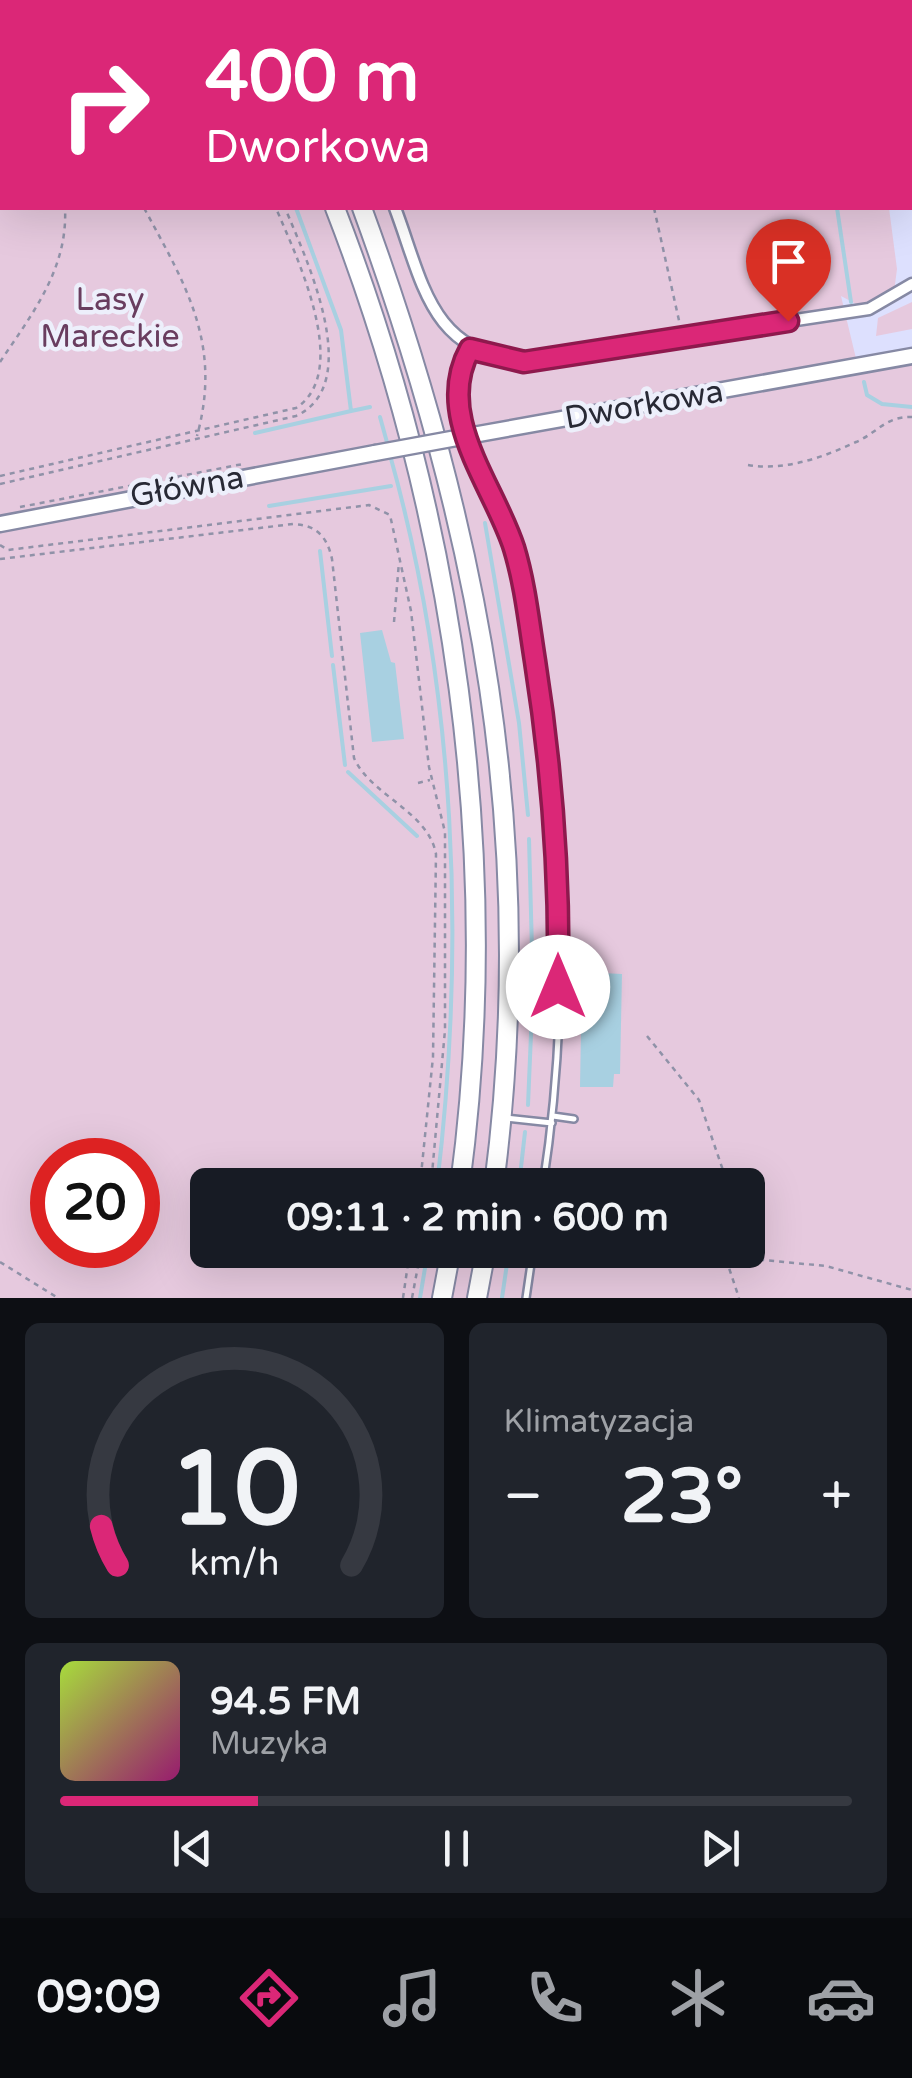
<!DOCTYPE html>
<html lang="pl">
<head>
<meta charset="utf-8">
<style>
	:root { --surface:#171b24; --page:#20242c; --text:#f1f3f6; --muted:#9ea1a6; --line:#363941; --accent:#db2777 }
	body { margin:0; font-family:"Varela Round",sans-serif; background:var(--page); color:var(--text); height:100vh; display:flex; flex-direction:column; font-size:38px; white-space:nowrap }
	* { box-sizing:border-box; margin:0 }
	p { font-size:32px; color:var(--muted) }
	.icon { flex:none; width:55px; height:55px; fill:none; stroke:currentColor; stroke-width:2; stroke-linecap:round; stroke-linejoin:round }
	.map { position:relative; height:1298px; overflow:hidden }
	.sheet { display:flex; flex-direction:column; gap:25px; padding:25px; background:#0d0f14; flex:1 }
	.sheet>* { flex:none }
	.hud { position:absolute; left:0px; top:0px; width:912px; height:210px; box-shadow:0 10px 40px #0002; background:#db2777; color:#fff; overflow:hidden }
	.speed { position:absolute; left:30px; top:1138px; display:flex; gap:20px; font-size:50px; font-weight:700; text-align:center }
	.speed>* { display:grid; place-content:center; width:130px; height:130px; border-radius:50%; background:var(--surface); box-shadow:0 10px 40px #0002; line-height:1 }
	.speed .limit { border:15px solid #d22; background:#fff; color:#111 }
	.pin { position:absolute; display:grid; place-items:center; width:85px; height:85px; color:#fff; margin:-102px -42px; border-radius:50% 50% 50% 0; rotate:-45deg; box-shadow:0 0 10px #0007 }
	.pin .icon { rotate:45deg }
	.me { position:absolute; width:110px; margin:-55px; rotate:0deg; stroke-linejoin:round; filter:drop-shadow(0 0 8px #0008) }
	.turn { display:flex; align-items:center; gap:35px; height:210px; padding:0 40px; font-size:45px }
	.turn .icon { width:130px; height:130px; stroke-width:2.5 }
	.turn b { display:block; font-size:70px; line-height:85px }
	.big { font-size:75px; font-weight:700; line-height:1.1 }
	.sheet .card { flex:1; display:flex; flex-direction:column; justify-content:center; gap:15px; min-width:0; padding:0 35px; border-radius:15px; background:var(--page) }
	.sheet .dial { align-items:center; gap:0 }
	.dial svg { height:260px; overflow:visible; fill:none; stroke:var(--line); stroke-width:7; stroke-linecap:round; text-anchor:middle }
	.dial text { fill:var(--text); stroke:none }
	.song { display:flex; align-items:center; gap:30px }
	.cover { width:120px; height:120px; border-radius:15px; background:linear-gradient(135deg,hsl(80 70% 55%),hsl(320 70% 35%)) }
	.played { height:10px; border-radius:5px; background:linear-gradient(90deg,var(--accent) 25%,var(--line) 25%) }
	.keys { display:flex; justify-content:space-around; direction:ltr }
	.heat { display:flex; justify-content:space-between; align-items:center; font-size:55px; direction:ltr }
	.sheet .tiles { flex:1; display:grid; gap:25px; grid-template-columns:1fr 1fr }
	.card:last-child { grid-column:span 2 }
	.trip { position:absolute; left:190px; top:1168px; width:575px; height:100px; border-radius:15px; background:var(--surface); box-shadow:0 10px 40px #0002; font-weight:700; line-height:100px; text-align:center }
	.menu { display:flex; height:160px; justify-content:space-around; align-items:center; background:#090b0e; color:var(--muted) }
	.menu .icon { width:70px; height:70px }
	.menu .active { color:var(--accent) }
	.menu b { font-size:45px; color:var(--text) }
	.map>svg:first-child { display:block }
</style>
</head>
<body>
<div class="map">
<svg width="912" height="1298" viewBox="0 0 912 1298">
	<rect width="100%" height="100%" fill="#dde0fe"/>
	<path fill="#e6c9de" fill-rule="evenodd" d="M 0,0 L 912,0 L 910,155 L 910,2 L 2,2 L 2,208 L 889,208 L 897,269 L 894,292 L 858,305 L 841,296 L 859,371 L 912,363 L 912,1298 L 0,1298 ZM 52,1160 L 138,1160 L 138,1245 L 52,1245 ZM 208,1185 L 748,1185 L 748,1250 L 208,1250 Z
		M 912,302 L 912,329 L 876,336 L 878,318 Z"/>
	<path fill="#a8d0e1" d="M 382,630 L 391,662 L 395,663 L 404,739 L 372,742 L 360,633 Z
		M 582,972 L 622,974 L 620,1074 L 614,1074 L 613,1087 L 580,1087 Z"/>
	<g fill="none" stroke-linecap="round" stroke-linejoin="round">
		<path stroke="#a8d0e1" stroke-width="4" d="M 216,0 L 217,2
			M 805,0 L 805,2
			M 296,208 L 341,330 L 351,411 L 370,407
			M 837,208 L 851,302
			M 864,382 L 867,395 L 882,404 L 912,407
			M 380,417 L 388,446
			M 255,433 L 351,411
			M 390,455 C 456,691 466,943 437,1185
			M 269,506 L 391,486
			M 485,523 L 519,723 L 528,815
			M 320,551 L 332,656
			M 333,665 L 345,765
			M 348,772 L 417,836
			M 528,1105 L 533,987 L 529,839
			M 519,1185 L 525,1132
			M 420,1298 L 428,1250
			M 502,1298 L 509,1250"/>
		<g stroke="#8689a4" stroke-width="10">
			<path id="lane" d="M 366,2 L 369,0
				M 470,349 C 430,422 504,499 519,571 C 562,770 574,984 543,1185
				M 553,1116 L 574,1119
				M 505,1118 L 552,1123
				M 526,1298 L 533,1250"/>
		</g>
		<g stroke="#8689a4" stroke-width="15">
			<path id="street" d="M 313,0 L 314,2
				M 395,208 C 423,282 430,354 525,361 L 869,309 L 912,284"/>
		</g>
		<g stroke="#8689a4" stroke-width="19">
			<path id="secondary" d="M 473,435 L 912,356
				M 0,524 L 375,453"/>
		</g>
		<g stroke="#8689a4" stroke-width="22">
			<path id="highway" d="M 252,0 L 253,2
				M 280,0 L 281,2
				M 335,208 C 454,515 504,857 460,1185
				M 362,208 C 480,530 539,841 494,1185
				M 442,1298 L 451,1250
				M 477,1298 L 486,1250"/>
		</g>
		<path stroke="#9092a8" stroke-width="2.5" stroke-dasharray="5 5" stroke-linecap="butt" d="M 68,0 L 69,2
			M 194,0 L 195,2
			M 203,0 L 204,2
			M 626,0 L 626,2
			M 0,89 L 2,90
			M 144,208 C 187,287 222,345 197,436
			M 654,208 L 680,325
			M 0,362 C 32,314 68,269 65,208
			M 748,465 C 784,471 822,458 856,442 C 877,433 886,416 912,417
			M 0,476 L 296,408 C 353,371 295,254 276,208
			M 0,484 L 296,416 C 366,384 305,256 285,208
			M 20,507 L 243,464
			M 0,545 L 8,550 L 369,505 L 390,515 L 411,611 L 429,767 L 445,832 L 445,1030 L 431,1185
			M 0,559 L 293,524 C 316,525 327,536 332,559 L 354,758 C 371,796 428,811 436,854 L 433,1057 L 420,1185
			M 394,622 L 399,562
			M 418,783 L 430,780
			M 647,1036 L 699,1100 L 728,1185
			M 631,1250 L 725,1266 L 763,1260 L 826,1266 L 912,1290
			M 723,1250 L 739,1298
			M 0,1262 L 58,1298
			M 403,1298 L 410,1250
			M 412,1298 L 421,1250"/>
		<use href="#lane" stroke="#fff" stroke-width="5"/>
		<use href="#street" stroke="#fff" stroke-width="10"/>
		<use href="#secondary" stroke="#fff" stroke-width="14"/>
		<use href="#highway" stroke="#fff" stroke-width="18"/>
		<g stroke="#8689a4" stroke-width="19" stroke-linecap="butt">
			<path id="secondary-bridge" d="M 375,453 L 473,435"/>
		</g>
		<use href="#secondary-bridge" stroke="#fff" stroke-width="14"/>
	</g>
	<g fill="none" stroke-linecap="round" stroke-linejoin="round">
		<g stroke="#8e194d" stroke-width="25">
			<path id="route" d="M 558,987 C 560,877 552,769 535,661 C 529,623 525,584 514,548 C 494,485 433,416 470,349 L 524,362 L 788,321"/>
		</g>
		<use href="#route" stroke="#db2777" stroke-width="18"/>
	</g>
	<g text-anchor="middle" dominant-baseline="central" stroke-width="9" stroke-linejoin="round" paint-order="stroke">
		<g font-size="32" fill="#693d5f" stroke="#edeffb">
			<text x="110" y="300">Lasy<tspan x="110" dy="37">Mareckie</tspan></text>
		</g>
		<g font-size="32" fill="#282935" stroke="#edeffb">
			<text transform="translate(644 405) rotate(-10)">Dworkowa</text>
			<text transform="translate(187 487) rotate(-10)">Główna</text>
		</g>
	</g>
</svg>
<div class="speed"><div class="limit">20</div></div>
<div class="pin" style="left:788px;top:321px;background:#d93025"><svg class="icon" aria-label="arrive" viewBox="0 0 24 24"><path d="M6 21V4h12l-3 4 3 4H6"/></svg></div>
<svg class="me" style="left:558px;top:987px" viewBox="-20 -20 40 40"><circle r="19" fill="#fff"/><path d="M0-13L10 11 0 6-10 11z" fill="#db2777"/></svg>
<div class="trip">09:11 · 2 min · 600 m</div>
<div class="hud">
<div class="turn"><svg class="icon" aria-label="right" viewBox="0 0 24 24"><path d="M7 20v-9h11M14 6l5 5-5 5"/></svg><div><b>400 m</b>Dworkowa</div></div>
</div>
</div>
<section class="sheet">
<div class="tiles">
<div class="card dial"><svg viewBox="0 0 100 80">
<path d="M14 69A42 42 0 1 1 86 69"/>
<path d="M14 69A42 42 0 0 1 9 57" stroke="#db2777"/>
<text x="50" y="56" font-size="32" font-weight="700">10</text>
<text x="50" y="72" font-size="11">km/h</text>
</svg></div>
<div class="card"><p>Klimatyzacja</p>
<div class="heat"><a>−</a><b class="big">23°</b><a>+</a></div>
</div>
<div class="card">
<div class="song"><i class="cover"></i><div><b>94.5 FM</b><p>Muzyka</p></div></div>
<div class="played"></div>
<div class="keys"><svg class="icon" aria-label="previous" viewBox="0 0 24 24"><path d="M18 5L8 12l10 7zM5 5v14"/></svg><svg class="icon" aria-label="pause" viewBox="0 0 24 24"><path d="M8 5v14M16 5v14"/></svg><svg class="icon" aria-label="next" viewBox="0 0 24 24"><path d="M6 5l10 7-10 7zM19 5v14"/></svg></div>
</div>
</div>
</section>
<nav class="menu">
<b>09:09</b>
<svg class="icon active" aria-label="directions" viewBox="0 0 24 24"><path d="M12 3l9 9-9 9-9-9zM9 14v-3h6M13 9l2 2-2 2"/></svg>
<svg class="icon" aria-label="music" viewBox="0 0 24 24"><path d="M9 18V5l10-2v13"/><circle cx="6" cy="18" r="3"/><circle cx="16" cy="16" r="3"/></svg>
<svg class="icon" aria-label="phone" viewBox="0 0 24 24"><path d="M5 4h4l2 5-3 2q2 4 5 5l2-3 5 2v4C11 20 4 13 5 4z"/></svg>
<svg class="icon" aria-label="climate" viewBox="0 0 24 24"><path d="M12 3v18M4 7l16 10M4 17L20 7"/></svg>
<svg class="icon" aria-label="car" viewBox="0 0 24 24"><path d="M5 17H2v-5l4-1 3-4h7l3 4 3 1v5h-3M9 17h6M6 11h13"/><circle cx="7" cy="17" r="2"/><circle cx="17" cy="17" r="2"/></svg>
</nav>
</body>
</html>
